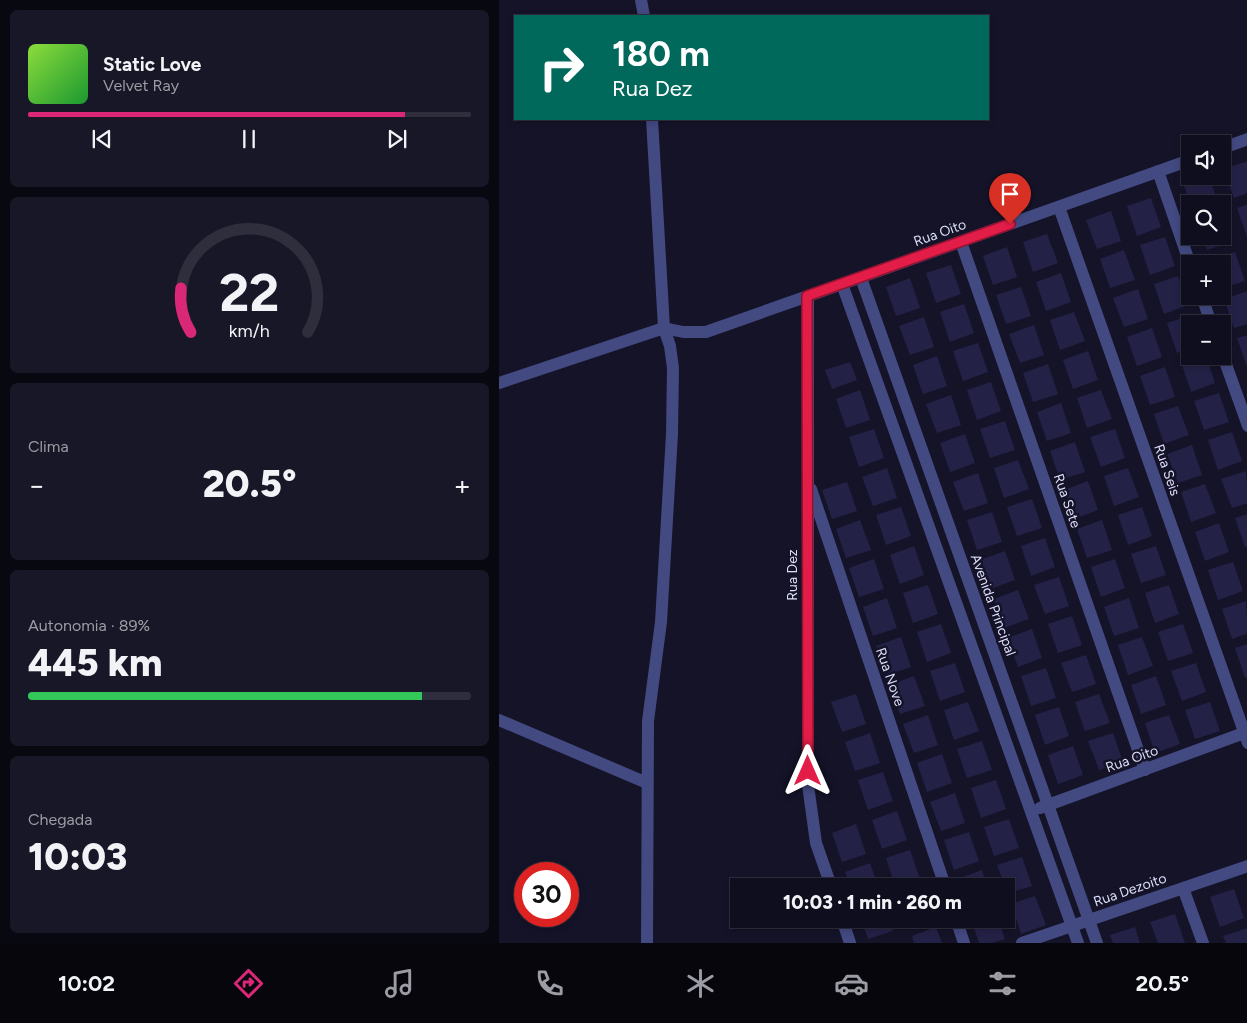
<!DOCTYPE html>
<html lang="pt">
<head>
<meta charset="utf-8">
<style>
	:root { --surface:#0f0e1e; --page:#181727; --text:#f1f3f6; --muted:#9b9ca4; --line:#2f2e3c; --accent:#db2777 }
	body { margin:0; font-family:Figtree,sans-serif; background:var(--page); color:var(--text); height:100vh; display:flex; flex-direction:column; font-size:19px; white-space:nowrap }
	* { box-sizing:border-box; margin:0 }
	p { font-size:16px; color:var(--muted) }
	.icon { flex:none; width:28px; height:28px; fill:none; stroke:currentColor; stroke-width:2; stroke-linecap:round; stroke-linejoin:round }
	.map { position:relative; flex:1; overflow:hidden }
	.drawer { display:flex; flex-direction:column; gap:10px; padding:10px; background:#080810; width:499px }
	.drawer>* { flex:none }
	.guide { position:absolute; left:15px; top:15px; width:475px; height:105px; border-radius:0px; box-shadow:0 2px 8px #0003,0 0 0 1px var(--line); background:#00695c; color:#fff; overflow:hidden }
	.fabs { position:absolute; left:682px; top:135px; display:grid; gap:10px }
	.fabs a { display:grid; place-items:center; width:50px; height:50px; border-radius:0px; background:var(--surface); box-shadow:0 2px 8px #0003,0 0 0 1px var(--line); font-size:25px }
	.speed { position:absolute; left:15px; top:862px; display:flex; gap:10px; font-size:25px; font-weight:700; text-align:center }
	.speed>* { display:grid; place-content:center; width:65px; height:65px; border-radius:50%; background:var(--surface); box-shadow:0 2px 8px #0003,0 0 0 1px var(--line); line-height:1 }
	.speed .limit { border:8px solid #d22; background:#fff; color:#111 }
	.pin { position:absolute; display:grid; place-items:center; width:42px; height:42px; color:#fff; margin:-51px -21px; border-radius:50% 50% 50% 0; rotate:-45deg; box-shadow:0 0 5px #0007 }
	.pin .icon { rotate:45deg }
	.me { position:absolute; width:55px; margin:-28px; rotate:0deg; stroke-linejoin:round; filter:drop-shadow(0 0 4px #0008) }
	.turn { display:flex; align-items:center; gap:18px; height:105px; padding:0 15px; font-size:22px }
	.turn .icon { width:65px; height:65px; stroke-width:2.5 }
	.turn b { display:block; font-size:35px; line-height:42px }
	.big { font-size:38px; font-weight:800; line-height:1.1 }
	.drawer .widget { flex:1; display:flex; flex-direction:column; justify-content:center; gap:8px; min-width:0; padding:0 18px; border-radius:8px; background:var(--page) }
	.drawer .dial { align-items:center; gap:0 }
	.dial svg { height:130px; overflow:visible; fill:none; stroke:var(--line); stroke-width:7; stroke-linecap:round; text-anchor:middle }
	.dial text { fill:var(--text); stroke:none }
	.song { display:flex; align-items:center; gap:15px }
	.cover { width:60px; height:60px; border-radius:8px; background:linear-gradient(135deg,hsl(90 70% 55%),hsl(130 70% 35%)) }
	.played { height:5px; border-radius:2px; background:linear-gradient(90deg,var(--accent) 85%,var(--line) 85%) }
	.keys { display:flex; justify-content:space-around; direction:ltr }
	.heat { display:flex; justify-content:space-between; align-items:center; font-size:28px; direction:ltr }
	.charge { height:8px; border-radius:4px; background:linear-gradient(90deg,#34c759 89%,var(--line) 0) }
	.trip { position:absolute; left:231px; top:878px; width:285px; height:50px; border-radius:0px; background:var(--surface); box-shadow:0 2px 8px #0003,0 0 0 1px var(--line); font-weight:800; line-height:50px; text-align:center }
	.tab-bar { display:flex; height:80px; justify-content:space-around; align-items:center; background:#06060c; color:var(--muted) }
	.tab-bar .icon { width:35px; height:35px }
	.tab-bar .on { color:var(--accent) }
	.tab-bar b { font-size:22px; color:var(--text) }
	main { display:flex; flex:1; min-height:0 }
	.map>svg:first-child { display:block }
</style>
</head>
<body>
<main>
<section class="drawer">
<div class="widget">
<div class="song"><i class="cover"></i><div><b>Static Love</b><p>Velvet Ray</p></div></div>
<div class="played"></div>
<div class="keys"><svg class="icon" aria-label="previous" viewBox="0 0 24 24"><path d="M18 5L8 12l10 7zM5 5v14"/></svg><svg class="icon" aria-label="pause" viewBox="0 0 24 24"><path d="M8 5v14M16 5v14"/></svg><svg class="icon" aria-label="next" viewBox="0 0 24 24"><path d="M6 5l10 7-10 7zM19 5v14"/></svg></div>
</div>
<div class="widget dial"><svg viewBox="0 0 100 80">
<path d="M14 69A42 42 0 1 1 86 69"/>
<path d="M14 69A42 42 0 0 1 8 42" stroke="#db2777"/>
<text x="50" y="56" font-size="32" font-weight="700">22</text>
<text x="50" y="72" font-size="11">km/h</text>
</svg></div>
<div class="widget"><p>Clima</p>
<div class="heat"><a>−</a><b class="big">20.5°</b><a>+</a></div>
</div>
<div class="widget"><p>Autonomia · 89%</p><b class="big">445 km</b><div class="charge"></div></div>
<div class="widget"><p>Chegada</p><b class="big">10:03</b></div>
</section>
<div class="map">
<svg width="749" height="943" viewBox="0 0 749 943">
	<rect width="100%" height="100%" fill="#141328"/>
	<path fill="#242147" d="M 749,161 L 749,193 L 735,198 L 724,169 Z
		M 701,176 L 710,176 L 719,203 L 691,204 L 684,182 Z
		M 652,198 L 662,227 L 638,236 L 628,206 Z
		M 749,204 L 749,237 L 748,237 L 738,208 Z
		M 612,211 L 622,241 L 598,249 L 587,220 Z
		M 724,218 L 732,242 L 708,250 L 703,236 L 724,236 Z
		M 548,234 L 559,263 L 534,272 L 524,242 Z
		M 666,237 L 676,266 L 651,275 L 641,245 Z
		M 508,247 L 518,277 L 494,285 L 484,256 Z
		M 625,250 L 636,280 L 611,288 L 601,259 Z
		M 736,252 L 746,281 L 724,288 L 724,264 L 712,264 L 711,260 Z
		M 452,265 L 462,294 L 437,303 L 427,273 Z
		M 562,273 L 572,302 L 547,311 L 537,282 Z
		M 679,276 L 689,305 L 665,314 L 655,284 Z
		M 411,278 L 421,308 L 397,316 L 387,287 Z
		M 522,287 L 532,316 L 507,324 L 497,295 Z
		M 639,289 L 649,319 L 625,327 L 614,298 Z
		M 749,291 L 749,324 L 735,328 L 725,299 Z
		M 465,304 L 475,333 L 451,342 L 441,312 Z
		M 575,312 L 586,341 L 561,350 L 551,320 Z
		M 693,315 L 696,324 L 691,324 L 691,348 L 678,353 L 668,323 Z
		M 425,317 L 435,347 L 411,355 L 400,326 Z
		M 535,325 L 545,355 L 521,363 L 510,334 Z
		M 653,328 L 663,357 L 638,366 L 628,337 Z
		M 749,335 L 749,367 L 748,367 L 738,338 Z
		M 479,343 L 489,372 L 464,381 L 454,351 Z
		M 589,351 L 599,380 L 574,389 L 564,360 Z
		M 438,356 L 448,386 L 424,394 L 414,365 Z
		M 700,356 L 707,356 L 716,383 L 692,392 L 682,362 Z
		M 351,362 L 358,380 L 333,389 L 326,370 Z
		M 549,364 L 559,394 L 534,402 L 524,373 Z
		M 666,367 L 676,397 L 651,405 L 641,376 Z
		M 492,382 L 502,411 L 478,420 L 468,390 Z
		M 361,390 L 371,420 L 347,428 L 337,399 Z
		M 602,390 L 613,419 L 588,428 L 578,398 Z
		M 720,393 L 730,422 L 705,430 L 695,401 Z
		M 452,395 L 462,425 L 438,433 L 427,404 Z
		M 562,403 L 572,433 L 548,441 L 538,412 Z
		M 679,406 L 690,435 L 665,444 L 655,414 Z
		M 506,421 L 516,450 L 491,458 L 481,429 Z
		M 375,429 L 385,458 L 360,467 L 350,437 Z
		M 616,429 L 626,458 L 602,467 L 591,437 Z
		M 733,432 L 743,461 L 719,470 L 709,440 Z
		M 466,434 L 476,463 L 451,472 L 441,443 Z
		M 576,442 L 586,472 L 561,480 L 551,451 Z
		M 693,445 L 703,475 L 679,483 L 668,454 Z
		M 519,460 L 530,489 L 505,498 L 495,468 Z
		M 388,468 L 398,498 L 374,506 L 363,477 Z
		M 629,468 L 640,497 L 615,506 L 605,476 Z
		M 747,471 L 749,503 L 733,508 L 722,479 Z
		M 479,473 L 489,503 L 465,511 L 454,482 Z
		M 589,481 L 599,510 L 575,519 L 565,490 Z
		M 348,482 L 358,511 L 333,519 L 323,490 Z
		M 706,484 L 717,513 L 692,522 L 682,492 Z
		M 533,499 L 543,528 L 518,536 L 508,507 Z
		M 402,507 L 412,536 L 387,545 L 377,515 Z
		M 643,507 L 653,536 L 629,545 L 619,515 Z
		M 493,512 L 503,542 L 478,550 L 468,520 Z
		M 749,514 L 749,547 L 746,547 L 736,518 Z
		M 361,520 L 372,550 L 347,558 L 337,529 Z
		M 603,520 L 613,550 L 588,558 L 578,529 Z
		M 720,523 L 730,552 L 706,561 L 696,532 Z
		M 546,538 L 556,567 L 532,576 L 522,546 Z
		M 415,546 L 425,575 L 401,584 L 391,555 Z
		M 657,546 L 667,575 L 642,583 L 632,554 Z
		M 506,551 L 516,580 L 491,589 L 481,560 Z
		M 375,559 L 385,589 L 360,597 L 350,568 Z
		M 616,559 L 626,588 L 602,597 L 592,567 Z
		M 734,562 L 744,591 L 719,600 L 709,570 Z
		M 560,577 L 570,606 L 546,614 L 535,585 Z
		M 429,585 L 439,614 L 414,623 L 404,593 Z
		M 670,585 L 680,614 L 656,623 L 646,593 Z
		M 519,590 L 530,619 L 505,628 L 495,599 Z
		M 388,598 L 398,628 L 374,636 L 364,607 Z
		M 630,598 L 640,628 L 615,636 L 605,607 Z
		M 747,601 L 749,633 L 733,639 L 723,609 Z
		M 573,616 L 583,645 L 559,653 L 549,624 Z
		M 442,624 L 452,653 L 428,662 L 418,632 Z
		M 684,624 L 694,653 L 669,661 L 659,632 Z
		M 533,629 L 543,658 L 519,667 L 508,638 Z
		M 402,637 L 412,667 L 388,675 L 377,646 Z
		M 643,637 L 654,666 L 629,675 L 619,645 Z
		M 749,644 L 749,677 L 746,678 L 736,648 Z
		M 587,655 L 597,684 L 573,692 L 562,663 Z
		M 456,663 L 466,692 L 441,701 L 431,671 Z
		M 697,663 L 707,692 L 683,701 L 672,671 Z
		M 547,668 L 557,698 L 532,706 L 522,676 Z
		M 415,676 L 426,706 L 401,714 L 391,685 Z
		M 657,676 L 667,705 L 642,714 L 632,685 Z
		M 357,694 L 367,724 L 343,732 L 332,702 Z
		M 600,694 L 611,723 L 586,731 L 576,702 Z
		M 469,702 L 480,731 L 455,740 L 445,710 Z
		M 711,702 L 721,731 L 696,739 L 686,710 Z
		M 560,707 L 570,736 L 546,745 L 536,715 Z
		M 429,715 L 439,745 L 415,753 L 404,724 Z
		M 670,715 L 681,744 L 656,753 L 646,723 Z
		M 371,733 L 381,763 L 356,771 L 346,742 Z
		M 614,733 L 624,762 L 600,770 L 589,741 Z
		M 483,741 L 493,770 L 468,778 L 458,749 Z
		M 574,746 L 584,775 L 559,784 L 549,755 Z
		M 443,754 L 453,783 L 428,792 L 418,763 Z
		M 384,772 L 394,801 L 369,810 L 359,780 Z
		M 497,780 L 507,809 L 482,818 L 472,788 Z
		M 456,793 L 466,823 L 442,831 L 431,802 Z
		M 398,811 L 408,840 L 383,849 L 373,820 Z
		M 510,819 L 520,848 L 495,856 L 485,827 Z
		M 357,824 L 367,854 L 343,862 L 333,833 Z
		M 470,832 L 480,861 L 455,870 L 445,840 Z
		M 411,850 L 421,879 L 401,886 L 396,886 L 387,858 Z
		M 523,857 L 533,886 L 508,894 L 508,886 L 506,886 L 498,865 Z
		M 371,863 L 379,886 L 351,886 L 346,872 Z
		M 483,870 L 488,886 L 461,886 L 458,879 Z
		M 735,889 L 745,918 L 721,927 L 711,897 Z
		M 536,896 L 547,925 L 522,934 L 512,904 Z
		M 676,914 L 686,943 L 659,943 L 651,922 Z
		M 362,919 L 390,919 L 394,931 L 369,939 Z
		M 407,919 L 429,919 L 409,926 Z
		M 472,919 L 499,919 L 506,939 L 493,943 L 480,943 Z
		M 437,927 L 443,943 L 415,943 L 413,936 Z
		M 636,927 L 641,943 L 614,943 L 611,935 Z
		M 749,928 L 749,943 L 727,943 L 724,936 Z"/>
	<g fill="none" stroke-linecap="round" stroke-linejoin="round">
		<path stroke="#434a82" stroke-width="12" d="M 142,0 L 145,16
			M 724,148 L 749,139
			M 659,171 L 691,264
			M 560,207 L 749,743
			M 462,242 L 646,770
			M 362,278 L 598,943
			M 343,284 L 579,943
			M 703,296 L 712,324
			M 724,356 L 749,426
			M 0,383 L 165,328 L 184,332 L 207,332 L 309,296
			M 312,489 L 446,886
			M 0,720 L 148,783
			M 541,808 L 745,733
			M 332,886 L 317,843 L 309,785 L 309,296 L 691,160
			M 684,888 L 704,943
			M 343,919 L 351,943
			M 457,919 L 465,943
			M 148,943 L 149,721 L 162,622 L 173,434 L 174,368 L 171,346 L 165,328 L 153,119
			M 523,943 L 749,866"/>
	</g>
	<g fill="none" stroke-linecap="round" stroke-linejoin="round">
		<g stroke="#92132f" stroke-width="12">
			<path id="route" d="M 309,771 L 308,296 L 511,224"/>
		</g>
		<use href="#route" stroke="#e11d48" stroke-width="9"/>
	</g>
	<g text-anchor="middle" dominant-baseline="central" stroke-width="5" stroke-linejoin="round" paint-order="stroke">
		<g font-size="14" fill="#dedffb" stroke="#141328">
			<text transform="translate(441 233) rotate(-20)">Rua Oito</text>
			<text transform="translate(668 470) rotate(71)">Rua Seis</text>
			<text transform="translate(568 501) rotate(71)">Rua Sete</text>
			<text transform="translate(293 575) rotate(-90)">Rua Dez</text>
			<text transform="translate(494 605) rotate(70)">Avenida Principal</text>
			<text transform="translate(391 677) rotate(71)">Rua Nove</text>
			<text transform="translate(633 759) rotate(-20)">Rua Oito</text>
			<text transform="translate(631 890) rotate(-19)">Rua Dezoito</text>
		</g>
	</g>
</svg>
<div class="fabs">
<a><svg class="icon" aria-label="sound" viewBox="0 0 24 24"><path d="M4 9h4l5-4v14l-5-4H4zM17 9q2 3 0 6"/></svg></a>
<a><svg class="icon" aria-label="search" viewBox="0 0 24 24"><circle cx="10" cy="10" r="6"/><path d="M15 15l6 6"/></svg></a>
<a>+</a>
<a>−</a>
</div>
<div class="speed"><div class="limit">30</div></div>
<div class="pin" style="left:511px;top:224px;background:#d93025"><svg class="icon" aria-label="arrive" viewBox="0 0 24 24"><path d="M6 21V4h12l-3 4 3 4H6"/></svg></div>
<svg class="me" style="left:309px;top:771px" viewBox="-20 -20 40 40"><path d="M0-17L14 15 0 8-14 15z" fill="#e11d48" stroke="#fff" stroke-width="4"/></svg>
<div class="trip">10:03 · 1 min · 260 m</div>
<div class="guide">
<div class="turn"><svg class="icon" aria-label="right" viewBox="0 0 24 24"><path d="M7 20v-9h11M14 6l5 5-5 5"/></svg><div><b>180 m</b>Rua Dez</div></div>
</div>
</div>
</main>
<nav class="tab-bar">
<b>10:02</b>
<svg class="icon on" aria-label="directions" viewBox="0 0 24 24"><path d="M12 3l9 9-9 9-9-9zM9 14v-3h6M13 9l2 2-2 2"/></svg>
<svg class="icon" aria-label="music" viewBox="0 0 24 24"><path d="M9 18V5l10-2v13"/><circle cx="6" cy="18" r="3"/><circle cx="16" cy="16" r="3"/></svg>
<svg class="icon" aria-label="phone" viewBox="0 0 24 24"><path d="M5 4h4l2 5-3 2q2 4 5 5l2-3 5 2v4C11 20 4 13 5 4z"/></svg>
<svg class="icon" aria-label="climate" viewBox="0 0 24 24"><path d="M12 3v18M4 7l16 10M4 17L20 7"/></svg>
<svg class="icon" aria-label="car" viewBox="0 0 24 24"><path d="M5 17H2v-5l4-1 3-4h7l3 4 3 1v5h-3M9 17h6M6 11h13"/><circle cx="7" cy="17" r="2"/><circle cx="17" cy="17" r="2"/></svg>
<svg class="icon" aria-label="filters" viewBox="0 0 24 24"><path d="M4 7h16M4 17h16"/><circle cx="9" cy="7" r="2"/><circle cx="15" cy="17" r="2"/></svg>
<b>20.5°</b>
</nav>
</body>
</html>
